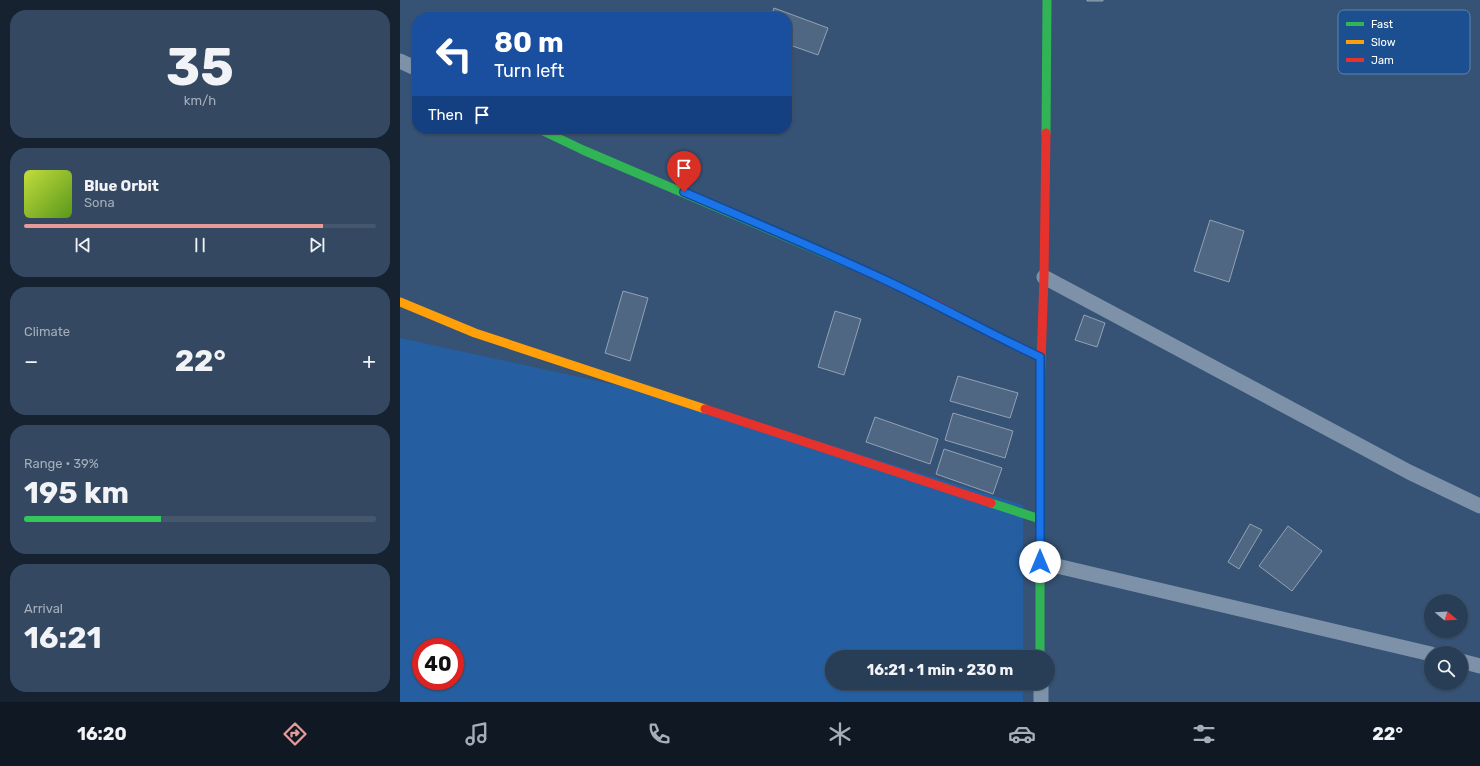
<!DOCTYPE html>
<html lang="en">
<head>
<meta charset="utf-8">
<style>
	:root { --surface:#283e57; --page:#344961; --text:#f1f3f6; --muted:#a5aeba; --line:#44576d; --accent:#e69b98 }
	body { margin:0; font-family:Rubik,sans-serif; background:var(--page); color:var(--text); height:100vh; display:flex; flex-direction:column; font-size:15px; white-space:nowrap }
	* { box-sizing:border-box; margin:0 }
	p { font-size:13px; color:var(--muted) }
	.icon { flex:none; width:22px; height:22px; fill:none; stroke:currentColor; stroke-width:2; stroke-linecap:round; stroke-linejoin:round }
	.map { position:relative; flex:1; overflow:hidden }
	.side { display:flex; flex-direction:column; gap:10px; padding:10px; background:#162230; width:400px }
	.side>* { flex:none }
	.hud { position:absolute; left:12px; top:12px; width:380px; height:122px; border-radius:16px; box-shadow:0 1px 3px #0004,0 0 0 1px var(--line); background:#1a4fa0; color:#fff; overflow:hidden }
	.needle { width:26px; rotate:108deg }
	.fabs { position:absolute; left:1024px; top:594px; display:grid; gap:8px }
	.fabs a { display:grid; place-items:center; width:44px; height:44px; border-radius:50%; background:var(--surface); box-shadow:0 1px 3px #0004,0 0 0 1px var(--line); font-size:20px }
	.speed { position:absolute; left:12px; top:638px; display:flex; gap:8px; font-size:20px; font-weight:700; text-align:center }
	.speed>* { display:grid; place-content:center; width:52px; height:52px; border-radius:50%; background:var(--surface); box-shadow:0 1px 3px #0004,0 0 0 1px var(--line); line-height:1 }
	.speed .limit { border:6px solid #d22; background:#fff; color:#111 }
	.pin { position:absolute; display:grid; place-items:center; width:34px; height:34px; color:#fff; margin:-41px -17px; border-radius:50% 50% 50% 0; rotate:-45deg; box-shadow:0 0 4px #0007 }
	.pin .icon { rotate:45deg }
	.me { position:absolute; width:44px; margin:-22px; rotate:0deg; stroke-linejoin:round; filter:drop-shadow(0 0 3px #0008) }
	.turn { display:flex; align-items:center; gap:14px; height:84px; padding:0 16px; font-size:18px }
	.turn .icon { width:52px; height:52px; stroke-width:2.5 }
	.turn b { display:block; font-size:28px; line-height:34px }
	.then { display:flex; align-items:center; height:38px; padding:0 16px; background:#0003; gap:8px; font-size:15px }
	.big { font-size:30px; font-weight:700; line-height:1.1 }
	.side .tile { flex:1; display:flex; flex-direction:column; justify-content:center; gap:6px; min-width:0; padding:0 14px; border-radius:16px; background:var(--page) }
	.side .dial { align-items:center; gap:0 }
	.dial b { font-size:52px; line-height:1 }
	.song { display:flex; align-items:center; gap:12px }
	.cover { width:48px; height:48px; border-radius:6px; background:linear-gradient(135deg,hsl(70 70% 55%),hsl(90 70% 35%)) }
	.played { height:4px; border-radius:2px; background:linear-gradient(90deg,var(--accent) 85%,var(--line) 85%) }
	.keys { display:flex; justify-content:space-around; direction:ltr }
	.heat { display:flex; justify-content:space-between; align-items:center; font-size:22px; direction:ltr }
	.charge { height:6px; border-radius:3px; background:linear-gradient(90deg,#34c759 39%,var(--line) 0) }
	.trip { position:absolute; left:425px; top:650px; width:230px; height:40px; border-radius:20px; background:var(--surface); box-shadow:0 1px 3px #0004,0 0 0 1px var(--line); font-weight:700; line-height:40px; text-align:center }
	.dock { display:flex; height:64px; justify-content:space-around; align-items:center; background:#101923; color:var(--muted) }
	.dock .icon { width:28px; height:28px }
	.dock .on { color:var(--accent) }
	.dock b { font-size:18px; color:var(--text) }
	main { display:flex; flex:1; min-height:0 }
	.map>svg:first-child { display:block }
</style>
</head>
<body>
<main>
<section class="side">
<div class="tile dial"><b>35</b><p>km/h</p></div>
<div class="tile">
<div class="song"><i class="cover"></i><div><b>Blue Orbit</b><p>Sona</p></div></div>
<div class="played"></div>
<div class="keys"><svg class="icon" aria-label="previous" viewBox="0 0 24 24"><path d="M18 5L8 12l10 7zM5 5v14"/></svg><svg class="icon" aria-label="pause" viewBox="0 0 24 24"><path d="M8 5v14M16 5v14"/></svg><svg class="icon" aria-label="next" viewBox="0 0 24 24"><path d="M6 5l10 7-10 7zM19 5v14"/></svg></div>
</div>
<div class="tile"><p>Climate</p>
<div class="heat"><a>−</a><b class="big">22°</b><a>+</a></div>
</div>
<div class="tile"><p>Range · 39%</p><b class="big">195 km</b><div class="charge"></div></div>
<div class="tile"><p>Arrival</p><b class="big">16:21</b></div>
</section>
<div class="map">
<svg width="1080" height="702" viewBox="0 0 1080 702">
	<rect width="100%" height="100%" fill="#365274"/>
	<path fill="#265fa1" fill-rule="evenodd" d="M 0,338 L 285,400 L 623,505 L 623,657 L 432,657 L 432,683 L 623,683 L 623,702 L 0,702 ZM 21,647 L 55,647 L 55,681 L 21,681 Z"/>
	<path fill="#506783" stroke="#92a2b6" d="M 687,0 L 703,0 L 703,1 L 687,1 Z
		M 374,8 L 428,28 L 418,55 L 387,44 L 387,17 L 371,17 Z
		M 810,220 L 844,231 L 829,282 L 794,271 Z
		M 223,291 L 248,298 L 230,361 L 205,353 Z
		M 435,311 L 461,319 L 444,375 L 418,367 Z
		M 684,315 L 705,323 L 697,347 L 675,340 Z
		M 558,376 L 618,393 L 610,418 L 550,401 Z
		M 553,413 L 613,431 L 605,458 L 545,440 Z
		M 475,417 L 538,439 L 530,464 L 466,442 Z
		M 544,449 L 602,468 L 593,494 L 536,474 Z
		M 850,524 L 862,530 L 839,569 L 828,562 Z
		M 888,526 L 922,551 L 892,591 L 859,566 Z"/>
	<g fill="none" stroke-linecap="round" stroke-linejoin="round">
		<path stroke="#7d92a8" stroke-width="15" d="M 0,61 L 17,69
			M 644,277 L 1009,472 L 1080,506
			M 640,562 L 1031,654
			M 1061,661 L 1080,666
			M 641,683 L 641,702"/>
		<path stroke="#30b455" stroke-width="9" d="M 139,129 L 183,150 L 447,263
			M 646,133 L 647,0
			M 640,391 L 640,657
			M 591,503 L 640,519"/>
		<path stroke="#ff9f0a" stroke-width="9" d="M 0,302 L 75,333 L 305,409"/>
		<path stroke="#e5322d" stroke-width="9" d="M 447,263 L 538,305 L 592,334 L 640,357
			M 640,391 L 644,277 L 646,133
			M 305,409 L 591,503"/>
	</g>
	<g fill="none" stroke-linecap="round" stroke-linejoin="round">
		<g stroke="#114b97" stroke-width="10">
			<path id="route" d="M 284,192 C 351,221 419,249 485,280 C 537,304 588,333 640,357 L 640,562"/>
		</g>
		<use href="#route" stroke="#1a73e8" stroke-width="7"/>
	</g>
	<rect x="938" y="10" width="132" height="64" rx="6" fill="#1b4f8f" stroke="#5f84b1" stroke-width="1"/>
	<rect x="946" y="22" width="18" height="4" fill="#30b455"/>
	<rect x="946" y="40" width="18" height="4" fill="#ff9f0a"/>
	<rect x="946" y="58" width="18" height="4" fill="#e5322d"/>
	<g font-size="11" fill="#fff">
		<text x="971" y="28">Fast</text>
		<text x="971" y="46">Slow</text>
		<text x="971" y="64">Jam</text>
	</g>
</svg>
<div class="fabs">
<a><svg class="needle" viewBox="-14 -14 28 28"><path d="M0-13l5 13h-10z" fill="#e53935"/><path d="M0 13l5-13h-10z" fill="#a5aeba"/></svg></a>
<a><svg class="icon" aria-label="search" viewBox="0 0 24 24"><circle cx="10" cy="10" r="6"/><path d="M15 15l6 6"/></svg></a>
</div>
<div class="speed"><div class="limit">40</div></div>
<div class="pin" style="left:284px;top:192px;background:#d93025"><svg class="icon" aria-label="arrive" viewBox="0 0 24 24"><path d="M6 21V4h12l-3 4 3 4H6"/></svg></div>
<svg class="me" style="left:640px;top:562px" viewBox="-20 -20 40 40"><circle r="19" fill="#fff"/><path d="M0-13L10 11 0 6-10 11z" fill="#1a73e8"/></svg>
<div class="trip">16:21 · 1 min · 230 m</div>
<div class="hud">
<div class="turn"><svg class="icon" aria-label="left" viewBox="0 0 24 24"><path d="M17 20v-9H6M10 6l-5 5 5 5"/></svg><div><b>80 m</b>Turn left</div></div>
<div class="then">Then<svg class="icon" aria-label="arrive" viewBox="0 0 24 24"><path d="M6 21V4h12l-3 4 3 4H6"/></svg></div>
</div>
</div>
</main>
<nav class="dock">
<b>16:20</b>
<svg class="icon on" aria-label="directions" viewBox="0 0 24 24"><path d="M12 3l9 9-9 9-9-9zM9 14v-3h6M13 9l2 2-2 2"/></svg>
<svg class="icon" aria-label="music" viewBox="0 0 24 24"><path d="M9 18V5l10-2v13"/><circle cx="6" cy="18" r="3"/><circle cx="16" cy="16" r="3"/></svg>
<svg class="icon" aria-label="phone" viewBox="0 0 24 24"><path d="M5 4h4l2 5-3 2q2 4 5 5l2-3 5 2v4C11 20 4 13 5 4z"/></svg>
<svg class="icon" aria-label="climate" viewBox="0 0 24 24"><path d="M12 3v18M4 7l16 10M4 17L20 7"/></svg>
<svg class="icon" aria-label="car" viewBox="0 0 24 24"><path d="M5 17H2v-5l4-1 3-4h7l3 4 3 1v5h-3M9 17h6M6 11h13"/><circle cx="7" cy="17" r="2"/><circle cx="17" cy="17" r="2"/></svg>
<svg class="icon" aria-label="filters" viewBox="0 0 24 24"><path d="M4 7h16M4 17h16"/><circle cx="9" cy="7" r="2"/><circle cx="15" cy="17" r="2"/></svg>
<b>22°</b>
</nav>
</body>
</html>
